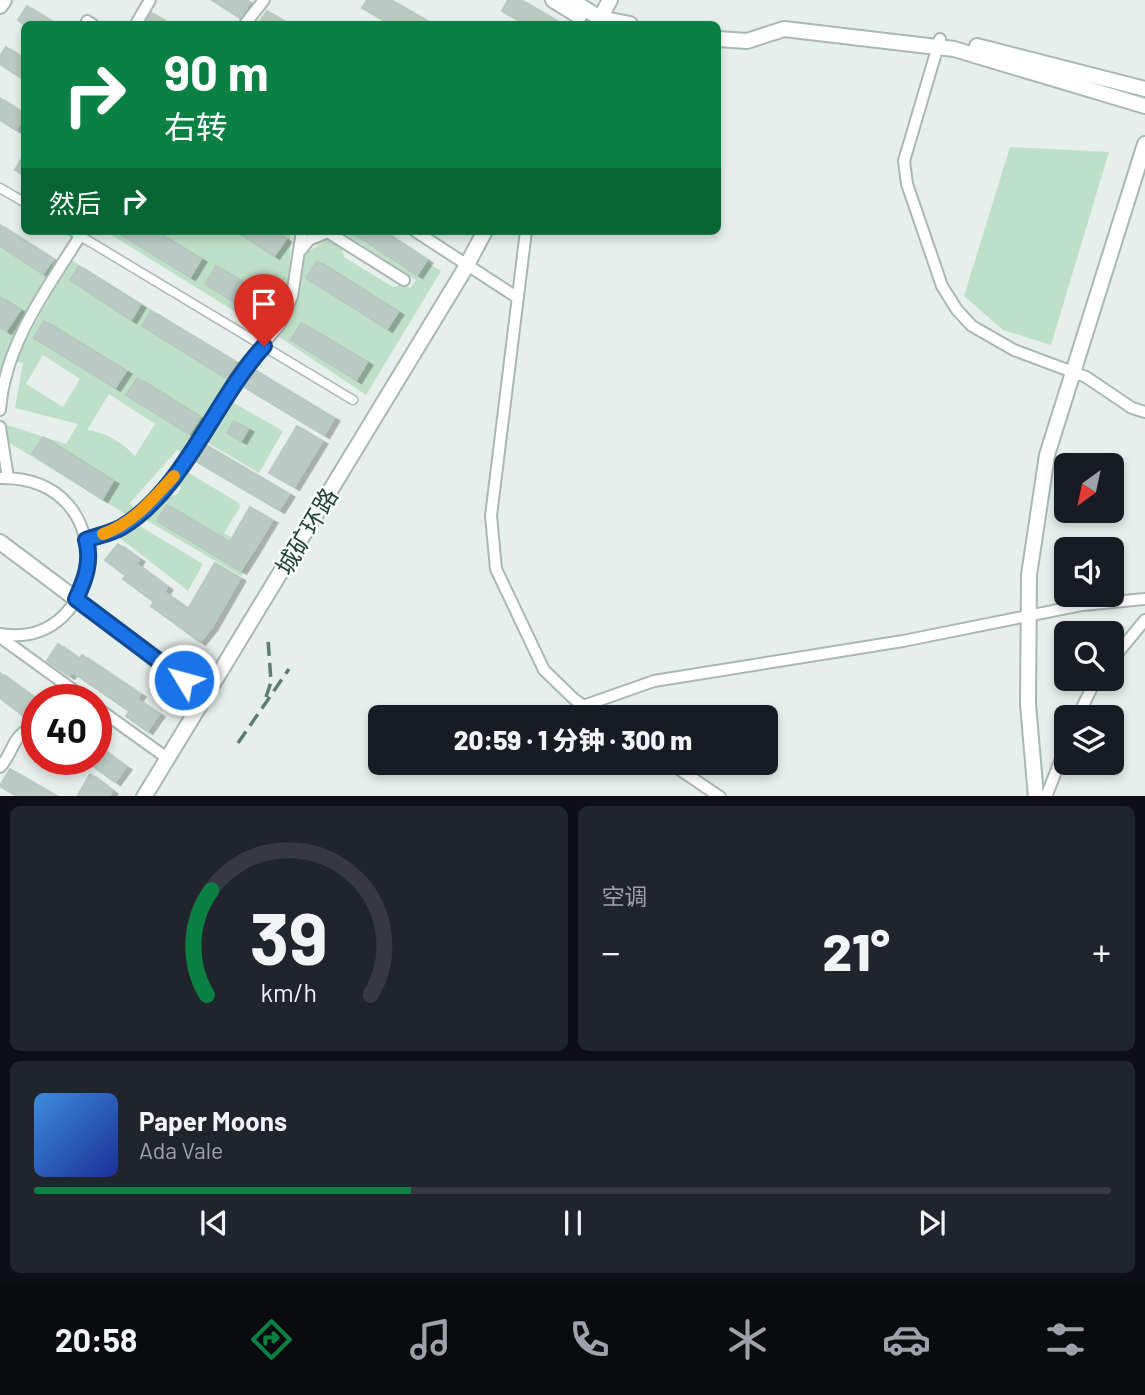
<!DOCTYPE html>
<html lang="zh">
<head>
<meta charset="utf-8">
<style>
	:root { --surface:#171b24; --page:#20242c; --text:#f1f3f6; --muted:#9ea1a6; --line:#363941; --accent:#0b8043 }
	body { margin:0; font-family:Barlow,"Noto Sans SC",sans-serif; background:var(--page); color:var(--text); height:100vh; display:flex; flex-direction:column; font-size:26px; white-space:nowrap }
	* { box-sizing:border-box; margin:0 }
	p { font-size:23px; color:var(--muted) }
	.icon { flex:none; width:38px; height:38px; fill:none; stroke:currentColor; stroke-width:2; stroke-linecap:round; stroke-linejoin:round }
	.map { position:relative; height:796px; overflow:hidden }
	.panel { display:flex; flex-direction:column; gap:10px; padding:10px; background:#0d0f14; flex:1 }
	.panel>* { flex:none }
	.banner { position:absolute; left:21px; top:21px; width:700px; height:214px; border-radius:10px; box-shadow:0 4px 10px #0003; background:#0b8043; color:#fff; overflow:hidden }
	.needle { width:46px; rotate:213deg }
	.buttons { position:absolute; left:1054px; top:453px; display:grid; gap:14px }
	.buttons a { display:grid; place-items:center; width:70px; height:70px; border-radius:10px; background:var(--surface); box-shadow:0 4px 10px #0003; font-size:35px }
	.speed { position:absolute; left:21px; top:684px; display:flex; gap:14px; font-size:35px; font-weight:700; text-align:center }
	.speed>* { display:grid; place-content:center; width:91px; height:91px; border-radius:50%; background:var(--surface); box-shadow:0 4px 10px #0003; line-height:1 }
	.speed .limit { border:10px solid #d22; background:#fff; color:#111 }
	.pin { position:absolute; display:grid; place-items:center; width:60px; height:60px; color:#fff; margin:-72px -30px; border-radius:50% 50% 50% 0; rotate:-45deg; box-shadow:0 0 7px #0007 }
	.pin .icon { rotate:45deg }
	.me { position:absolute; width:77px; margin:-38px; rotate:307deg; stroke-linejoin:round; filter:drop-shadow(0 0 5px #0008) }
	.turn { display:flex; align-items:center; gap:24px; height:147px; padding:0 28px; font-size:32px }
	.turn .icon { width:91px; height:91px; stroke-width:2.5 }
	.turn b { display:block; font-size:49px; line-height:60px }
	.then { display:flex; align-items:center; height:66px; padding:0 28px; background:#0003; gap:14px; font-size:26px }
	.big { font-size:52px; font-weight:800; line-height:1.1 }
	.panel .tile { flex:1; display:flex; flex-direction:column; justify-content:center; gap:10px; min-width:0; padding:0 24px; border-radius:10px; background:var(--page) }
	.panel .dial { align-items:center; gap:0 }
	.dial svg { height:182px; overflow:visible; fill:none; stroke:var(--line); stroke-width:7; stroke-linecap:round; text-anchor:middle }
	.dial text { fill:var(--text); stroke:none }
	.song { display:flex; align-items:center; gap:21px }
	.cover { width:84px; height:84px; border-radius:10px; background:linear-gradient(135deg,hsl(210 70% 55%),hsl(230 70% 35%)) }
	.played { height:7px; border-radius:4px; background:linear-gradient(90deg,var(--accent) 35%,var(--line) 35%) }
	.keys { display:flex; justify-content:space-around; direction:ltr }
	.heat { display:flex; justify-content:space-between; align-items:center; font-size:38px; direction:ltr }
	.panel .tiles { flex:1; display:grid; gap:10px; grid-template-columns:1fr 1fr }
	.tile:last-child { grid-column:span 2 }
	.trip { position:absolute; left:368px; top:705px; width:410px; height:70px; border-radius:10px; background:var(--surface); box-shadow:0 4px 10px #0003; font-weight:800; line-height:70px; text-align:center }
	.tabs { display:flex; height:112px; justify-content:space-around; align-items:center; background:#090b0e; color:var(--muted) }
	.tabs .icon { width:49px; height:49px }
	.tabs .current { color:var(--accent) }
	.tabs b { font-size:32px; color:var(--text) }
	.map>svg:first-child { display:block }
</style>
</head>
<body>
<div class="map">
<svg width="1145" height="797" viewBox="0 0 1145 797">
	<defs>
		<filter id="shadow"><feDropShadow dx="5.5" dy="3" stdDeviation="0" flood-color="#0004"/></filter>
	</defs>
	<rect width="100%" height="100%" fill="#e6efeb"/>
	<path fill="#bfe0c8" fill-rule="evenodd" d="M 1010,147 L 1109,152 L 1051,345 L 1003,330 L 964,296 Z
		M 105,231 L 115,231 L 190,277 L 201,259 L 155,231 L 236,231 L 274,256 L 285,239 L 273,231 L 290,231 C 291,269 290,299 268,332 ZM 217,266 L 279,304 L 268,322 L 205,285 Z
		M 341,231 L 350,231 L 417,274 L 427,259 L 384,231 L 429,260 L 428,263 L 441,271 L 366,395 L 278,336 L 293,309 L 306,253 L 328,239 L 341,246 L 344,257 L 393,287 L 403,284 L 410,288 L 416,280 Z
		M 0,233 L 54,266 L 12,341 L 0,371 Z
		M 71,260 L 240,364 L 182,453 L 177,450 L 130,503 L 134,508 L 127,515 L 8,442 L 7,425 L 66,444 L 78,424 L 15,408 L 23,363 L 14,361 ZM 79,266 L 140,305 L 131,319 L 70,281 ZM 152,311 L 235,362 L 142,326 ZM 44,321 L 125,371 L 116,388 L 34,338 ZM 43,355 L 80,379 L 63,407 L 26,384 ZM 137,378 L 200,417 L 189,434 L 126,395 ZM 109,394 L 155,424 L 135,456 C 121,441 106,433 87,430 ZM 43,437 L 113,481 L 101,498 L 32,455 Z
		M 232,402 L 283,431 L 259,473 L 205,441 L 227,404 Z
		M 189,473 L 239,503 L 240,507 L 224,533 L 255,552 L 241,576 L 146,520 L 146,514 L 162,496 L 176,495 L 181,489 L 177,478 ZM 168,505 L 251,554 L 242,571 L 158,522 Z
		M 138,525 L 203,564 L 188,591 L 120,538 L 125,528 Z"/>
	<path fill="#bbcac4" stroke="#b8c9c2" stroke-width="2" filter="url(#shadow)" d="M 212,0 L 246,0 L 250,2 L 240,18 Z
		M 367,0 L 391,0 L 432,24 L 390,24 L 362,8 Z
		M 508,0 L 521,0 L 562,24 L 525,24 L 502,11 Z
		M 27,6 L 56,24 L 24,25 L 18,20 Z
		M 267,11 L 289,24 L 258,24 Z
		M 150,12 L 170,24 L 142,24 Z
		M 6,47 L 24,59 L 24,80 L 0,64 L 0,56 Z
		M 0,98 L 24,114 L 16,130 L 0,120 Z
		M 24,155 L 24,175 L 15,170 Z
		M 0,225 L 53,259 L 43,274 L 0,246 Z
		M 115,231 L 155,231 L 201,259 L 190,277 Z
		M 236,231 L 273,231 L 286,239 L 274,256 Z
		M 350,231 L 383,231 L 427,260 L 417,275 Z
		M 317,261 L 398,312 L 387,329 L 306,278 Z
		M 79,266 L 140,305 L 131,320 L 70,280 Z
		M 216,266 L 279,304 L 268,323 L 205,284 Z
		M 0,297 L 20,310 L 6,331 L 0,327 Z
		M 151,311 L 236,362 L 226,378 L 142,326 Z
		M 44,321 L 126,371 L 115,388 L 34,338 Z
		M 301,323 L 367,362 L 356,380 L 291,340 Z
		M 251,368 L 334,418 L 324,435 L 241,385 Z
		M 137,378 L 200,417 L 189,434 L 126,395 Z
		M 234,421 L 248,429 L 241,441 L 227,433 Z
		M 297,426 L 322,441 L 294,487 L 269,473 Z
		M 43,437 L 113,481 L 102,499 L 32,454 Z
		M 204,444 L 289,494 L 279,510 L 194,460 Z
		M 167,505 L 251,555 L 241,571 L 157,521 Z
		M 250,507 L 272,520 L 251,555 L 230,542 Z
		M 118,544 L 139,559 L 136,564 L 167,587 L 164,592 L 212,627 L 200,642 L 151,606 L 154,602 L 123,579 L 126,576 L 105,560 Z
		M 215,563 L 240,578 L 212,627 L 188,609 Z
		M 58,644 L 79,659 L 82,655 L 140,694 L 137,699 L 159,714 L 147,731 L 126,716 L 129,711 L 72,672 L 69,676 L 47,661 Z
		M 0,673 L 37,700 L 25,717 L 0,698 Z
		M 96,745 L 126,767 L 115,782 L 85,760 L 96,760 Z
		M 10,769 L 58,797 L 18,797 L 0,786 Z
		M 90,774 L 112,791 L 108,797 L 77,797 Z"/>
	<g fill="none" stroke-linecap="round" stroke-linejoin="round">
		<g stroke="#a8b8b2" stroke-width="11">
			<path id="pedestrian" d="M 0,188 L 24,202
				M 72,231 L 353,400"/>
		</g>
		<g stroke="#a8b8b2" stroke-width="14">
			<path id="minor" d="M 87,21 L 92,24
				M 136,24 L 150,0
				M 245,24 L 264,0
				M 940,39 L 904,161 L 907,184 L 942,286 L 957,310 L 972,326 L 1014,350 L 1086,377 L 1132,408 L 1145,412
				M 326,231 L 404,280
				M 415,231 L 518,298
				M 526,231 L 491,516 L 496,569 L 544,670 L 574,699 L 601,718
				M 300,251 L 309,240 L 328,232
				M 0,410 C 5,342 49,287 83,231
				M 0,427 L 8,478
				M 0,478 C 125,476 106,652 0,634
				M 86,540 L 121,527 L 146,507 L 183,466 L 240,371 L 280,324 L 292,296 L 302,231
				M 0,637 L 87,700
				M 1111,661 L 1145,620
				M 583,706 L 654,681 L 903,641 L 1082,605 L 1145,599
				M 96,707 L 167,758
				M 1077,718 L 1096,679
				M 74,760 L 77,761
				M 670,763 L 720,797
				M 0,767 C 12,755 12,737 29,729 L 37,734
				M 1046,797 L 1066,746"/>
		</g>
		<g stroke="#a8b8b2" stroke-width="18">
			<path id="tertiary" d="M 553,0 L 579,16
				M 571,0 L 600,18 L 630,24
				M 0,6 L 4,0
				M 597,24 L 610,0
				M 718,39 L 747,41 L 784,29 L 954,49 L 1145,106
				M 977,46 L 1145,89
				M 0,542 L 205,696
				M 144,797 L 463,272 L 485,231
				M 1036,797 L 1028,704 L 1029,575 L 1047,455 L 1145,144"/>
		</g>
		<use href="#pedestrian" stroke="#fff" stroke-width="8"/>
		<use href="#minor" stroke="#fff" stroke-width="10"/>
		<use href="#tertiary" stroke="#fff" stroke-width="14"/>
		<path stroke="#5f7d75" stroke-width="3.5" stroke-dasharray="14 7" stroke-linecap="butt" d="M 266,697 L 271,682 L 268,639
			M 238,743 L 289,669"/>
	</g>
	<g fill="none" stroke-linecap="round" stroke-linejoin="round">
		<g stroke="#114b97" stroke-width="18">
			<path id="route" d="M 184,680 L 76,599 C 85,580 92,561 86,540 C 97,536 112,533 122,527 C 184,490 215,399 264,346"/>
		</g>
		<use href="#route" stroke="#1a73e8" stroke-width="12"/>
		<path stroke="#f59e0b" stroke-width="12" d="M 103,534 C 134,523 153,499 174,476"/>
	</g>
	<g text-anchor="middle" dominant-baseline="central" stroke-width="5" stroke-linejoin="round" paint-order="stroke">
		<g font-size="24" fill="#24423a" stroke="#f7fbf9">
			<text transform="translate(306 531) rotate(-59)">城矿环路</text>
		</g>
	</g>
</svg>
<div class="buttons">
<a><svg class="needle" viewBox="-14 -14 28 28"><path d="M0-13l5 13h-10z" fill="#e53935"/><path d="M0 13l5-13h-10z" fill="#9ea1a6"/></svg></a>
<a><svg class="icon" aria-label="sound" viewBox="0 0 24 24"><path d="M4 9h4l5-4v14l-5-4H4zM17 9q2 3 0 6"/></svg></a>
<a><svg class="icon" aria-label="search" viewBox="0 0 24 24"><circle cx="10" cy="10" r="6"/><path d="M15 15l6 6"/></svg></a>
<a><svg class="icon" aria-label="layers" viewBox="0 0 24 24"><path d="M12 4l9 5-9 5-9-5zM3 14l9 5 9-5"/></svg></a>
</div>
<div class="speed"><div class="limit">40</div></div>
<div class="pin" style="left:264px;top:346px;background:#d93025"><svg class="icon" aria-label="arrive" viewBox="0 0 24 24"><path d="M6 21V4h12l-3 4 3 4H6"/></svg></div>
<svg class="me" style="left:184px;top:680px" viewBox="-20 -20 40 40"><circle r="17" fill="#1a73e8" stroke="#fff" stroke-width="3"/><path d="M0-11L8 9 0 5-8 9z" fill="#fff"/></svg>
<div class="trip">20:59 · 1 分钟 · 300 m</div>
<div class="banner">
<div class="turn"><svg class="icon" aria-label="right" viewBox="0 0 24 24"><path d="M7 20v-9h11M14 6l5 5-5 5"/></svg><div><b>90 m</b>右转</div></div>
<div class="then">然后<svg class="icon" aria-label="right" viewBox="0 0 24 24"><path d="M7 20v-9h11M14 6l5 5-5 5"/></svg></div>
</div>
</div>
<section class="panel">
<div class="tiles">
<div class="tile dial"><svg viewBox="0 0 100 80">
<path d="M14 69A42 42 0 1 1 86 69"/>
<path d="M14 69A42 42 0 0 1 16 23" stroke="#0b8043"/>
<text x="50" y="56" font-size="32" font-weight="700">39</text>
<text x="50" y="72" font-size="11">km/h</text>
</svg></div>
<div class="tile"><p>空调</p>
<div class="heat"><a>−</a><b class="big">21°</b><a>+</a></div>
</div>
<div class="tile">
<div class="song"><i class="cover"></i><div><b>Paper Moons</b><p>Ada Vale</p></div></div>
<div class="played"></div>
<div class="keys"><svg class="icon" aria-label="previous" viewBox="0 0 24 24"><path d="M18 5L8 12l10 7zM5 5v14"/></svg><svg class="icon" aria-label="pause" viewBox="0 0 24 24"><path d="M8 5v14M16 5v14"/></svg><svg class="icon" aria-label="next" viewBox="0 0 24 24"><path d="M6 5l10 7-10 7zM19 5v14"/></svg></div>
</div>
</div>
</section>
<nav class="tabs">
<b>20:58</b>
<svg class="icon current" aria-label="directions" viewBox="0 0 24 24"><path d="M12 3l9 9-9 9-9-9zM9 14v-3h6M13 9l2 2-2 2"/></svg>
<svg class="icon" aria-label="music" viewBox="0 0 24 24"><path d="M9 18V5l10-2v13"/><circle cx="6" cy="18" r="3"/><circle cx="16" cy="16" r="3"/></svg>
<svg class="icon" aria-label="phone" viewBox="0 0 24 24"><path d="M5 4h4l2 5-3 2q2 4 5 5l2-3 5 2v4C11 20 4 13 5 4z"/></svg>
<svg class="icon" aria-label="climate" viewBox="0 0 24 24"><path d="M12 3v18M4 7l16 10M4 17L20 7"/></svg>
<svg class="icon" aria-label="car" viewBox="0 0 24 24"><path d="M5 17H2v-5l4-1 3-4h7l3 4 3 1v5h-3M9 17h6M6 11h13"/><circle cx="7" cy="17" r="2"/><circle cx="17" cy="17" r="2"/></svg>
<svg class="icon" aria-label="filters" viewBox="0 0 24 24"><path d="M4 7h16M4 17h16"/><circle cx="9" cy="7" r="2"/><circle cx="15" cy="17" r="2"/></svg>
</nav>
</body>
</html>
